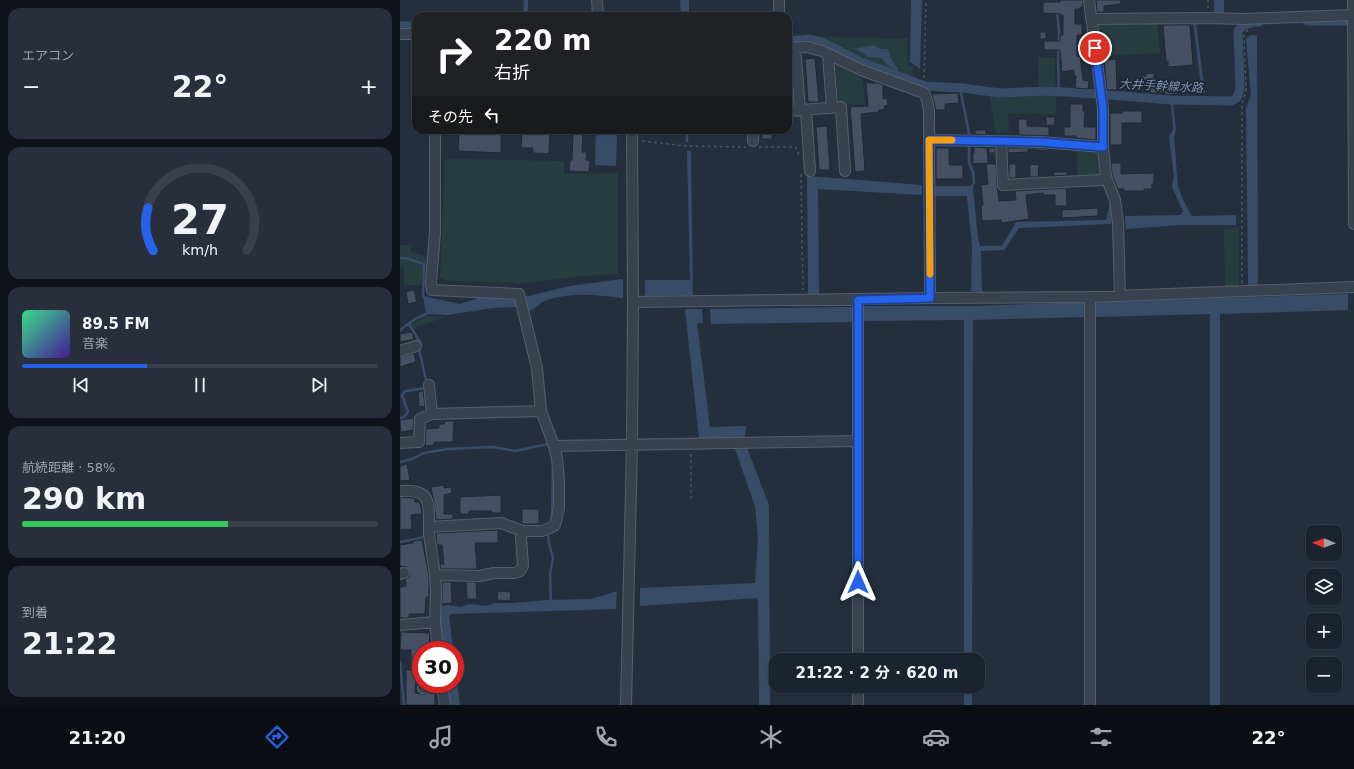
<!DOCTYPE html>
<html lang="ja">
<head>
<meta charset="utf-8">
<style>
	:root { --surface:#1b232e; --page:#282f3a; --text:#f1f3f6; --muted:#a0a4aa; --line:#39404a; --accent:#2563eb }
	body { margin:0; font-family:"DejaVu Sans","Noto Sans JP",sans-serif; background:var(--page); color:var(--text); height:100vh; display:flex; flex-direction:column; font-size:15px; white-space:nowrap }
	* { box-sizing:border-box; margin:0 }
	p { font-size:13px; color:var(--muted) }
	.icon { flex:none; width:22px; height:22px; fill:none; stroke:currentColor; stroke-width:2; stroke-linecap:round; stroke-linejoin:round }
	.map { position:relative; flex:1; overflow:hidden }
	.sheet { display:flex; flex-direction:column; gap:8px; padding:8px; background:#0f1319; width:400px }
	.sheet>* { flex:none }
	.hud { position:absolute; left:12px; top:12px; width:380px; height:122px; border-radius:12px; box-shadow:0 1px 3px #0004,0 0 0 1px var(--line); background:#202124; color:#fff; overflow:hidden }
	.needle { width:26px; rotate:271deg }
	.controls { position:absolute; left:906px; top:525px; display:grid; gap:8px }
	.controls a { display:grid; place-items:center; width:36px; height:36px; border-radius:8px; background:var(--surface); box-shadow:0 1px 3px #0004,0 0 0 1px var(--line); font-size:20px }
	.speed { position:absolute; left:12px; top:641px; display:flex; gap:8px; font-size:20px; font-weight:700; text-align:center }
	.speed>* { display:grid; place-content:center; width:52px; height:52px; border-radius:50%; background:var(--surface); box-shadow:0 1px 3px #0004,0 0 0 1px var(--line); line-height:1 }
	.speed .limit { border:6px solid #d22; background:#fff; color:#111 }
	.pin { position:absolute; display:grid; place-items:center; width:34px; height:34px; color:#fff; margin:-17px; border:2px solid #fff; border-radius:50%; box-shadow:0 1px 4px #0007 }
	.me { position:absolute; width:44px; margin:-22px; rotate:0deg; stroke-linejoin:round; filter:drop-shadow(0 0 3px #0008) }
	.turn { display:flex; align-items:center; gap:14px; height:84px; padding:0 16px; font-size:18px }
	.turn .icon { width:52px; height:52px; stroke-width:2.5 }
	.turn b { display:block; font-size:28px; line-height:34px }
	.then { display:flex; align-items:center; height:38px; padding:0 16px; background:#0003; gap:8px; font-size:15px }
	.big { font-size:30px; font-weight:700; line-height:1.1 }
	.sheet .tile { flex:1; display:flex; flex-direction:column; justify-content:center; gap:6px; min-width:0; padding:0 14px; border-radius:12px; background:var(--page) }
	.sheet .dial { align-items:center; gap:0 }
	.dial svg { height:104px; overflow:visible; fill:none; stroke:var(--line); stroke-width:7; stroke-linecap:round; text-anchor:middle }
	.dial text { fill:var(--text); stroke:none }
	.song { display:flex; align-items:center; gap:12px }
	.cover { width:48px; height:48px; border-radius:6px; background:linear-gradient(135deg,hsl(150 70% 55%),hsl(260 70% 35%)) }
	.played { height:4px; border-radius:2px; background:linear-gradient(90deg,var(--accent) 35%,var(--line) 35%) }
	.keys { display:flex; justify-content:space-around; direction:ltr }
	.heat { display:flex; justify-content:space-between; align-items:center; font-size:22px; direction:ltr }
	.charge { height:6px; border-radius:3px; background:linear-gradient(90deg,#34c759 58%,var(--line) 0) }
	.trip { position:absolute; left:369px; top:653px; width:216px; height:40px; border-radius:12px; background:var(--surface); box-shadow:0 1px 3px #0004,0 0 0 1px var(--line); font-weight:700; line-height:40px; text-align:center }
	.tabs { display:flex; height:64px; justify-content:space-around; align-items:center; background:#0b0e12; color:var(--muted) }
	.tabs .icon { width:28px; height:28px }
	.tabs .selected { color:var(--accent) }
	.tabs b { font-size:18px; color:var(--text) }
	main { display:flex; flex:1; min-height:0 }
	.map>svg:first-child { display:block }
</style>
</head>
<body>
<main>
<section class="sheet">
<div class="tile"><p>エアコン</p>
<div class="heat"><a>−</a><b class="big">22°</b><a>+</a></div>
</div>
<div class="tile dial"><svg viewBox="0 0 100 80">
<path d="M14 69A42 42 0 1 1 86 69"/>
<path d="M14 69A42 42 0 0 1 10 36" stroke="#2563eb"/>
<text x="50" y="56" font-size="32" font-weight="700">27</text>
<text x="50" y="72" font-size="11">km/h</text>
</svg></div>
<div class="tile">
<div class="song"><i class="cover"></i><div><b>89.5 FM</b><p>音楽</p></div></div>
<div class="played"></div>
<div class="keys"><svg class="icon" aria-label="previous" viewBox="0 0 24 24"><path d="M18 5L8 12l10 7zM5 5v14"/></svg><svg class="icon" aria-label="pause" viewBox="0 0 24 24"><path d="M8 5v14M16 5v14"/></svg><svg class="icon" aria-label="next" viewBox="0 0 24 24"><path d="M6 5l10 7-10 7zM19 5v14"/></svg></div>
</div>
<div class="tile"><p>航続距離 · 58%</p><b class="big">290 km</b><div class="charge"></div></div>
<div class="tile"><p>到着</p><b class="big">21:22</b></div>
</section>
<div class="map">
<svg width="954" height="705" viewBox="0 0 954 705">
	<rect width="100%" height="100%" fill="#242f3e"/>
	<path fill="#263c3f" d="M 694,21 L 757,21 L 760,53 L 700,56 Z
		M 416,37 L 507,38 L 508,65 L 513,67 L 512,80 L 459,59 Z
		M 638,57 L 655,58 L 656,114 L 608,114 L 609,131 L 596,133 L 589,94 L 600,95 L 639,95 Z
		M 436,64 L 463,80 L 465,104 L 445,105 L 444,102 L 438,102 L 436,100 L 434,68 Z
		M 677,150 L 695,150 L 699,153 L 702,174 L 698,178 L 678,179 Z
		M 45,159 L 164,161 L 164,174 L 218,173 L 218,274 L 183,276 L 128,283 L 48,281 L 40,277 Z
		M 839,228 L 839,287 L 825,287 L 824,229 Z
		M 0,245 L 11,245 L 11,252 L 30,257 L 27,266 L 23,269 L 21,285 L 4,285 L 4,267 L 0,267 Z
		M 27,316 L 46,317 L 13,328 L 11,324 Z"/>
	<path fill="#394c67" d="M 124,0 L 128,0 L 128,16 L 123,16 Z
		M 280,0 L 289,0 L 289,16 L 281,16 Z
		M 511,0 L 522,0 L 520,69 L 510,62 Z
		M 814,0 L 824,0 L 824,13 L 814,13 Z
		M 793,23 L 796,23 L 805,93 L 802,93 Z
		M 850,35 L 857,35 L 858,285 L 848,285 L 846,108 L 851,95 L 846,39 Z
		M 474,45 L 481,49 L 487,49 C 491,57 492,62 498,68 L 497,71 L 487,65 L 482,58 L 468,57 L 463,53 L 454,49 Z
		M 771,103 L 773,103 L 776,129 L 774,138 L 778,186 L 783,200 L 792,216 L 836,215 L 836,225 L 781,225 L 726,229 L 725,216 L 781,215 L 783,211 L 772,187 L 774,176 L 769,137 L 773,129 Z
		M 196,133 L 217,134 L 216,166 L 195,165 Z
		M 287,151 L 291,151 L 293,295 L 245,296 L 245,280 L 290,280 Z
		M 407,176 L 522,185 L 522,195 L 418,189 L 419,294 L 408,294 Z
		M 574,183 L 573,189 L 578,238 L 580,246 L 602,246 L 616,222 L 706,220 L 711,197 L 713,217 L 711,224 L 619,228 L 604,250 L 581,251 L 582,292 L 571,291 L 572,246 L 567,196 L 535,196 L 535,186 L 570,186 Z
		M 222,279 L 223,280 L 223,298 L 221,298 C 197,295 171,292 147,300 C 140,302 136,309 129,311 L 126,305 L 119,305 L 117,307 L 93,308 L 48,315 L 26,314 L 23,296 L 60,304 L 81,297 L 117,300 L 124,297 L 170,286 Z
		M 948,294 L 948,310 L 820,314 L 820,705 L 810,705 L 810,314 L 695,317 L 696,302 Z
		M 684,302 L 685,317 L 573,320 L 572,660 L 564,660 L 564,320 L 464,321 L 464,306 L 576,306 Z
		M 452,307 L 452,322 L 311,324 L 310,309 Z
		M 288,309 L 302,309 L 303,323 L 297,323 L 310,427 L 346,426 L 345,438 L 299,438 L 285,310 Z
		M 340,448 L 347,448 L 369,505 L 370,705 L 359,705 L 358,598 L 240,606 L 240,588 L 355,583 L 358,538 L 355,506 L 335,449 Z
		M 217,591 L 216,609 L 51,614 L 49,615 L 53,650 L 41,650 L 39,607 L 48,605 L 61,607 L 69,604 L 86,606 L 95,603 L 113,603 L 147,600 L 191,599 Z
		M 55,666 L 60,705 L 48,705 L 46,684 L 55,684 Z
		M 564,686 L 572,686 L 572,705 L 564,705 Z"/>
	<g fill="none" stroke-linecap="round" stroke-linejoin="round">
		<path stroke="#394c67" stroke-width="2.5" d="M 657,11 L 659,32 L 658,61 L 659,92
			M 561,93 L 570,138
			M 287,141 L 287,130
			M 569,147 L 569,162 L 573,172 L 574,183
			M 0,258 L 5,258 L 24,264 L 23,296
			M 9,324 L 21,344 L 19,349 L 26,380
			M 0,330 L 15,319 L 26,314
			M 0,418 L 4,417 L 8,412 L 2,395 L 5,391 L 26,388
			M 0,462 L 12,459 L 24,453 L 47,449 L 93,447 L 115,451 L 148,444 L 153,461
			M 152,517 L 153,466
			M 148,533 L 149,544 L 153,558 L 150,574 L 151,602
			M 0,542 L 25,537
			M 0,662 L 4,705"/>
		<path stroke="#394c67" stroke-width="9" d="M 907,21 L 954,21
			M 0,26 L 16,26
			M 388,41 L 410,39 L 422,42 L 461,62 L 525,86 L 563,88 L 600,93 L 647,91 L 696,94 L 772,100 L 831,101 L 837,98 L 840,88 L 838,31 C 843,24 851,22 859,22"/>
	</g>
	<path fill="#455162" stroke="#1f2835" d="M 660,0 L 683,0 L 683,7 L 680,7 L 680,9 L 675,9 L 675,24 L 682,24 L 682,35 L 677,35 L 677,57 L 680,56 L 683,80 L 689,81 L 688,89 L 675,88 L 676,76 L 674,76 L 674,70 L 662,72 L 660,50 L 644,50 L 644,41 L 660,41 L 660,35 L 663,35 L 663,15 L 660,15 L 660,14 L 643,13 L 643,2 L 660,2 Z
		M 696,0 L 720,0 L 721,4 L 704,6 L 704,12 L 697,12 Z
		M 763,25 L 790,25 L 793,65 L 768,67 L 768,61 L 766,62 Z
		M 640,32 L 646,32 L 646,39 L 640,39 Z
		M 415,58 L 419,102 L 408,102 L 405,59 Z
		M 716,59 L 717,90 L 707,90 L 704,60 Z
		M 754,73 L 754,83 L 778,82 L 778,94 L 766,95 L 765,93 L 750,93 L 750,85 L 741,86 L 741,76 L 746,76 L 746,74 Z
		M 466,83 L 477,83 L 483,85 L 483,99 L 487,98 L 488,105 L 484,106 L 485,109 L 479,110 L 479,112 L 461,114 L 465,171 L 455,172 L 450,107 L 468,106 Z
		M 558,93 L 559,103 L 545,104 L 545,110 L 536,110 L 532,94 Z
		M 670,104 L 683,104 L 683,111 L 685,111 L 684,127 L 696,127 L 696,140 L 676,138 L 676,136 L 664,136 L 664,127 L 670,127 Z
		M 722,111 L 742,111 L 742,123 L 722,123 L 722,145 L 710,145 L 710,113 L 722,113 Z
		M 646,117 L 655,117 L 654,125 L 646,125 Z
		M 618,119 L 627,119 L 627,126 L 649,127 L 649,136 L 619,135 Z
		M 427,126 L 430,170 L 419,170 L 416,127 Z
		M 59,130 L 101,130 L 101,153 L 58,151 Z
		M 122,130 L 150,130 L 149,154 L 133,153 L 133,148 L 121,148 Z
		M 175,130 L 183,130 L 182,152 L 187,152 L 186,160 L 190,161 L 189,172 L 169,171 L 170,161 L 172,160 L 173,133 L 175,133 Z
		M 362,130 L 372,130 L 372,139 L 362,139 Z
		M 575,130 L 586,130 L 586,135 L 575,134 Z
		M 574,147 L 587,148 L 588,163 L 573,164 L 573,153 L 574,153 Z
		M 536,148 L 549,148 L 549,165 L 563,165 L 563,179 L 536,179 Z
		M 589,148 L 595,148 L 595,153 L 589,153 Z
		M 608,148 L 640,148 L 648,149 L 648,151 L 628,149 L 628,152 L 608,153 Z
		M 711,163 L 721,163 L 721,174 L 754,173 L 754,184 L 752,184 L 752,189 L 744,189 L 744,191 L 724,191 L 724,189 L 718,189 L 712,175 Z
		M 586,164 L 596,164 L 597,185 L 599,201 L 616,200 L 615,191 L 666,188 L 667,206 L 655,206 L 655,195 L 643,195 L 643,193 L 626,195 L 629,219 L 601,223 L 601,220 L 582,221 L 581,206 L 583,205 L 581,185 L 588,184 Z
		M 609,164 L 616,164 L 616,178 L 609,178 Z
		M 630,164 L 639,165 L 638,177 L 630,177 Z
		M 654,172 L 667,172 L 667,175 L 654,176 Z
		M 698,208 L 698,216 L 662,218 L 662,210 Z
		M 14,290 L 17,302 L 8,304 L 6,292 Z
		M 12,332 L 14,339 L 0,342 L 0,334 Z
		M 14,353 L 16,362 L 0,367 L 0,357 Z
		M 23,391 L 25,406 L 19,407 L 18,392 Z
		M 14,418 L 13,430 L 1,432 L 0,420 Z
		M 45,421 L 54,421 L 53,442 L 34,442 L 34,445 L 25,446 L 26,429 L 39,428 L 39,424 L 44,424 Z
		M 7,464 L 10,480 L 0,481 L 0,466 Z
		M 44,485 L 44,488 L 51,487 L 52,493 L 44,495 L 44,514 L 53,514 L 53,519 L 36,520 L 34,503 L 31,487 Z
		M 101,495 L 101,513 L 92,513 L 92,511 L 69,511 L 69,514 L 60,514 L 60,497 Z
		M 0,497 L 14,498 L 15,502 L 20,502 L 22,514 L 11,515 L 12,529 L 0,530 Z
		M 122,509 L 139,509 L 139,524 L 122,524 Z
		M 98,530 L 98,543 L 75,543 L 77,569 L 41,569 L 40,564 L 44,564 L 42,545 L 37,545 L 36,533 Z
		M 22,540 L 29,576 L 29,597 L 26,597 L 25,614 L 9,614 L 9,618 L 0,618 L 0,587 L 6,586 L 5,579 L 9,577 L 10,572 L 6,567 L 0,566 L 0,545 L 13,543 L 13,541 Z
		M 42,582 L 51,582 L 52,603 L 42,604 Z
		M 66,582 L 76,582 L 77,599 L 67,599 Z
		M 98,591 L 111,592 L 110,601 L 97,600 Z
		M 1,632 L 30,633 L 29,648 L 21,647 L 21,666 L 11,666 L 11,650 L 0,650 Z
		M 6,670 L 16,670 L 15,693 L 24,694 L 35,693 L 35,705 L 6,705 Z"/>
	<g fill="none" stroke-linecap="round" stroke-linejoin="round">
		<g stroke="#565f6c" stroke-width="12">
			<path id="minor" d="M 197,0 L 198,16
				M 689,0 L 703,108 L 703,147 L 706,177 L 715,200 L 718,222 L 720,295
				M 953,0 L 954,224
				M 379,16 L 379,0
				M 691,19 L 808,18 L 843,19 L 954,15
				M 0,34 L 16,34
				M 428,55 L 432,108
				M 396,57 L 400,110
				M 406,110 L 410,171
				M 388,111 L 441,107 L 445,171
				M 35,130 L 35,232 L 31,283 L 32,290 L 119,294 L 137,368 L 141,411 L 154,446 L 157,458 L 159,480 L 159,508 L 155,525 L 150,528 L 142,531 L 123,531 L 101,523 L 29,527 L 29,534 L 35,575 L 36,592 L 35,622 L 38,650
				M 529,140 L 640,142 L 703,147
				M 353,141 L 353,130
				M 601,142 L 603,185 L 702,180 L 706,177
				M 690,297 L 690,705
				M 530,298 L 690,297 L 954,287
				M 233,302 L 530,298 L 529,110 L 527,100 L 524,93 L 461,70 L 422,51 L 407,47 L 388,48
				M 0,351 L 16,346
				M 29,385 L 32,414 L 141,411
				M 0,443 L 19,442 L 20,419 L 32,414
				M 154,446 L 458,441
				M 0,491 C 31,489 29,501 29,527
				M 0,574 L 4,573
				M 35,575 L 79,576 L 94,573 L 115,573 L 120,571 L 123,566 L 121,537 L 123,531
				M 0,625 L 35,622
				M 458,660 L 458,300
				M 42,684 L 45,705
				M 23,688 L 42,686
				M 226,705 L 232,445 L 233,302 L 232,130
				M 458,705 L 458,686"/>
		</g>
		<path stroke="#44595c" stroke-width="1.5" stroke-dasharray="3 3" stroke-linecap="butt" d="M 808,8 L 808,0
			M 524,84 L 526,0
			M 242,141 L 285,146 L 346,147
			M 359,147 L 395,147 L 398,151 L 399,157
			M 401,174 L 403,290
			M 842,283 L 842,104 L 846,90 L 844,36 L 848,29
			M 291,499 L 291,452"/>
		<use href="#minor" stroke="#38414e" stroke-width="10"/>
	</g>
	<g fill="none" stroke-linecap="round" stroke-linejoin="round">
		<g stroke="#184099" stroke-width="10">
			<path id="route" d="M 458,582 L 458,300 L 530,298 L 529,140 L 640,142 L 703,147 L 703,108 L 695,48"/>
		</g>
		<use href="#route" stroke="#2563eb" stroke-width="7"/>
		<path stroke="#f59e0b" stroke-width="7" d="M 530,274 L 529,140 L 552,140"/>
	</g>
	<g text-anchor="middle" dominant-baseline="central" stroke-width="3.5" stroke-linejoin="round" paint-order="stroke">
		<g font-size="12" font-style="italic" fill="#7c92b1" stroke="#1d2633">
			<text transform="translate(761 86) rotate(3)">大井手幹線水路</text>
		</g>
	</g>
</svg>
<div class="controls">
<a><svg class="needle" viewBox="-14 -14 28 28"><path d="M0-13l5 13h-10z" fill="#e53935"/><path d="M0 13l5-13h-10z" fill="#a0a4aa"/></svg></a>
<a><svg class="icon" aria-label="layers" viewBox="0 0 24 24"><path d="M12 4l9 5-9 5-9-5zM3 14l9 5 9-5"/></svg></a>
<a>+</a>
<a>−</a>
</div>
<div class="speed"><div class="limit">30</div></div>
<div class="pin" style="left:695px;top:48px;background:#d93025"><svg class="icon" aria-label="arrive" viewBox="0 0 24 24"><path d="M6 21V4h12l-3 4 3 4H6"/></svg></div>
<svg class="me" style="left:458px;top:582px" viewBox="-20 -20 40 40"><path d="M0-17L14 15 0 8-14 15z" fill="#2563eb" stroke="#fff" stroke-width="4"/></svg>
<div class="trip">21:22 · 2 分 · 620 m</div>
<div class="hud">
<div class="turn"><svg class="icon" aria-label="right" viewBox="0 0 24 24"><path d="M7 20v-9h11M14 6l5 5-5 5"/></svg><div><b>220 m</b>右折</div></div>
<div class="then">その先<svg class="icon" aria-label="left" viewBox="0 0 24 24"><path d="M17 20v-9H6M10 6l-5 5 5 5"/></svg></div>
</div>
</div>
</main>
<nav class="tabs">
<b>21:20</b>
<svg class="icon selected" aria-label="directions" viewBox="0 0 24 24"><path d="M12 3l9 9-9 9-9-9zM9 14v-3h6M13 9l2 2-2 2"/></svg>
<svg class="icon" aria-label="music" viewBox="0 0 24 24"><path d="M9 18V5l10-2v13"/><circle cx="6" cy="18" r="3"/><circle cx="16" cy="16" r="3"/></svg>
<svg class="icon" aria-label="phone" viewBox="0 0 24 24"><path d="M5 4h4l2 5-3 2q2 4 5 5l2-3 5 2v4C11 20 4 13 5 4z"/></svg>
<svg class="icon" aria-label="climate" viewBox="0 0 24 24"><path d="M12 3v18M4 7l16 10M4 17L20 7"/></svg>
<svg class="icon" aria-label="car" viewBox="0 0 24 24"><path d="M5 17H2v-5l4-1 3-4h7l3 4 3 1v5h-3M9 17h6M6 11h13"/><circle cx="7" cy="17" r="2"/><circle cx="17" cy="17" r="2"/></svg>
<svg class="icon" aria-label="filters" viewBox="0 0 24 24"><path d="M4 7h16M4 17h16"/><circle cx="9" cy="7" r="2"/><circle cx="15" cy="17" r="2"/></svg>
<b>22°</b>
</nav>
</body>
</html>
